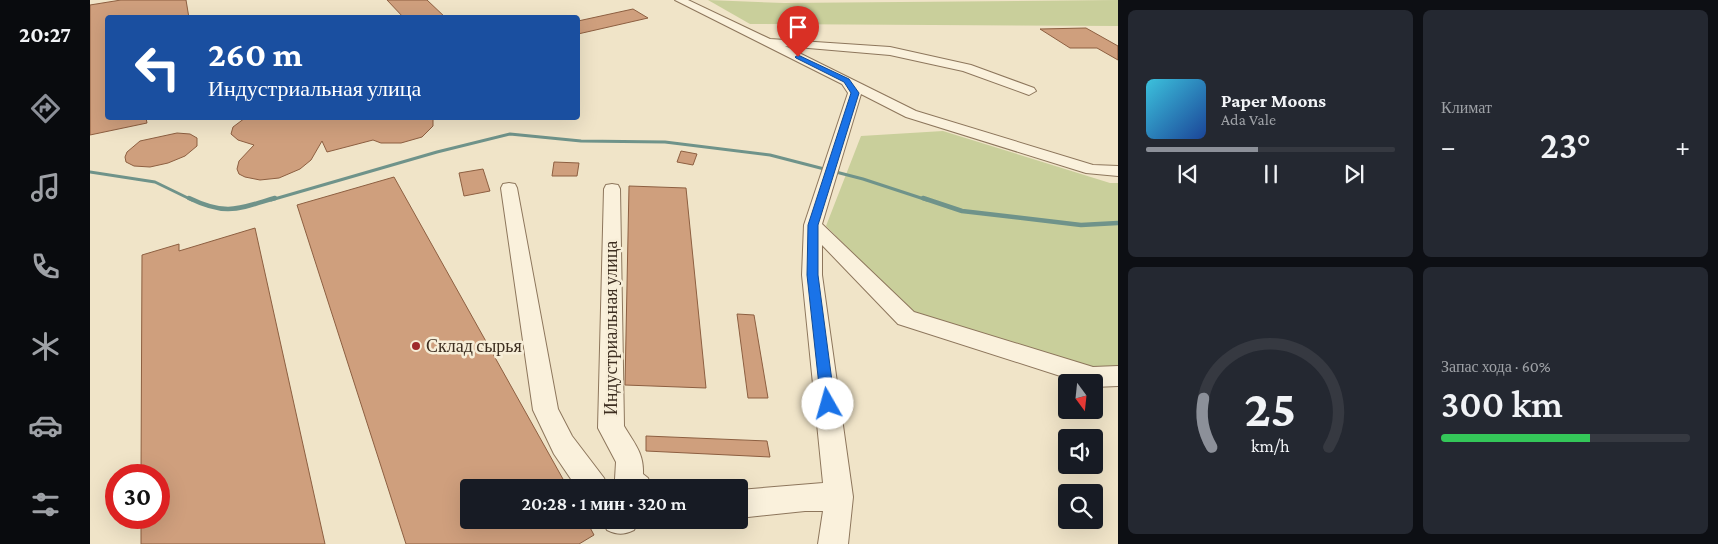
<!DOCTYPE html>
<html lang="ru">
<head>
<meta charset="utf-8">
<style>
	:root { --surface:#171b24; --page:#242831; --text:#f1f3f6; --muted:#9ea1a6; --line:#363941; --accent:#8c9099 }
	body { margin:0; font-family:"Crimson Pro",serif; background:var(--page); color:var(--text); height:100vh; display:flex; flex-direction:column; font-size:19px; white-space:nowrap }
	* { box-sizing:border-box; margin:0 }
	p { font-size:16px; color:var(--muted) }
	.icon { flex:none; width:28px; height:28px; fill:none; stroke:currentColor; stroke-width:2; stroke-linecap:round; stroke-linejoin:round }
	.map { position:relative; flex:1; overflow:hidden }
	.side { display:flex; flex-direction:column; gap:10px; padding:10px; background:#0d0f14; width:600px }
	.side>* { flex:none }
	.top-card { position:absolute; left:15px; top:15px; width:475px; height:105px; border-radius:5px; box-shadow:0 5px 20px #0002; background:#1a4fa0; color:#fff; overflow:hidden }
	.needle { width:32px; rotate:165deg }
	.tools { position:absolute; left:968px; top:374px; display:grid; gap:10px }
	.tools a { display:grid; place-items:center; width:45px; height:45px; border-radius:5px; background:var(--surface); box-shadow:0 5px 20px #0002; font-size:25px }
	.speed { position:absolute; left:15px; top:464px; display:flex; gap:10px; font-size:25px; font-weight:700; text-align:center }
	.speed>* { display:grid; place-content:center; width:65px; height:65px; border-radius:50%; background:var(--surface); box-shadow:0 5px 20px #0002; line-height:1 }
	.speed .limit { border:8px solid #d22; background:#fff; color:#111 }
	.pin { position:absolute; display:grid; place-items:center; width:42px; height:42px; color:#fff; margin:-51px -21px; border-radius:50% 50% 50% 0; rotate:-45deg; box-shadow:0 0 5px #0007 }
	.pin .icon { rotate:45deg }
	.me { position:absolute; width:55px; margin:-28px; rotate:353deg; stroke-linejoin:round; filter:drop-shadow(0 0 4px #0008) }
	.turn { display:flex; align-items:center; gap:18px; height:105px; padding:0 20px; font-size:22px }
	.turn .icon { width:65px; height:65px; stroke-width:2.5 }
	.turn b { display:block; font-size:35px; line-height:42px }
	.big { font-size:38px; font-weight:600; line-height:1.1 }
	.side .widget { flex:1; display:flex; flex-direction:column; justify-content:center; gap:8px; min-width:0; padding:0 18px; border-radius:8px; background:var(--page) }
	.side .dial { align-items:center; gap:0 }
	.dial svg { height:130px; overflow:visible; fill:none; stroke:var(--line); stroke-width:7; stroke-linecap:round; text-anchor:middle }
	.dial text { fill:var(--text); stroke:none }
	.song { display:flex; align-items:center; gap:15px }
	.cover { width:60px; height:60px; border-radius:8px; background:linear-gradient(135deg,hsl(190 70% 55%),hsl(220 70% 35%)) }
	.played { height:5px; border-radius:2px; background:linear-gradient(90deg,var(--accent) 45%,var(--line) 45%) }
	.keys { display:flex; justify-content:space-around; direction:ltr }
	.heat { display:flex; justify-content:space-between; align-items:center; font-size:28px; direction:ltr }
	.charge { height:8px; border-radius:4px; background:linear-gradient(90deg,#34c759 60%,var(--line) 0) }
	.side .tiles { flex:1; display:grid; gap:10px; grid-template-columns:repeat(2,1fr) }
	.trip { position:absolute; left:370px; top:479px; width:288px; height:50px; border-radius:5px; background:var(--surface); box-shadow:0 5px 20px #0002; font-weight:600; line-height:50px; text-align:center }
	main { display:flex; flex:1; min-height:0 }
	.tab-bar { display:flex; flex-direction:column; width:90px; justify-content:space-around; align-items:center; background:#090b0e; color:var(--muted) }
	.tab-bar .icon { width:35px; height:35px }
	.tab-bar .active { color:var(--accent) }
	.tab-bar b { font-size:22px; color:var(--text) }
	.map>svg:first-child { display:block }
</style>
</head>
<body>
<main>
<nav class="tab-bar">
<b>20:27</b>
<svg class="icon active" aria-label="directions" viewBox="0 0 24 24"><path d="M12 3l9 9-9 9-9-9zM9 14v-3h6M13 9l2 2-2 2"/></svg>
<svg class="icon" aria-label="music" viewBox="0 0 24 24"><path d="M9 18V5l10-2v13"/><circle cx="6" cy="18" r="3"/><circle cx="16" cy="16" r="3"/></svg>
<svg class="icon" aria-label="phone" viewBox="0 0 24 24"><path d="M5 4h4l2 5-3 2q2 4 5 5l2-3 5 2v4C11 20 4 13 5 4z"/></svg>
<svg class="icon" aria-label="climate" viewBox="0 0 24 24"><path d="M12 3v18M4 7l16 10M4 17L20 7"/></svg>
<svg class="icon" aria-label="car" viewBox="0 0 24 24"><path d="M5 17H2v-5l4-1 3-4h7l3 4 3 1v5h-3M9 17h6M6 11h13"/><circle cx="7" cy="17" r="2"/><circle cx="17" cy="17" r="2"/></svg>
<svg class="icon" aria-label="filters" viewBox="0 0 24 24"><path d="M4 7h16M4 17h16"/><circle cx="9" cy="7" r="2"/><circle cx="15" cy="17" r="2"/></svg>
</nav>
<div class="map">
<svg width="1028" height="544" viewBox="0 0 1028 544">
	<rect width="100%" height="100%" fill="#f0e4c8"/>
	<path fill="#c9cf9b" d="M 618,0 L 694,3 L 1028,0 L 1028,26 L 660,24 Z
		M 853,131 L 1020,183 L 1028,183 L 1028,376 L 835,324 L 736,226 L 771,136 Z"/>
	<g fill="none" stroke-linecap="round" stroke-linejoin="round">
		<path stroke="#6f938a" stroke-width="3" d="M 0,172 L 65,182 L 102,200
			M 181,200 L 347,152 L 420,134 L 491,141 L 575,142 L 680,155 L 773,179 L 837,200"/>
		<path stroke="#6f938a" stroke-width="4.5" d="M 99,198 C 136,216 148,209 185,198
			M 833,198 L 872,211 L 991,225 L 1028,223"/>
	</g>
	<path fill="#cf9f7d" stroke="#8d5f41" d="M 31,0 L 96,0 L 99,18 L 18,18 L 18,118 L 56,118 L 57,123 L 0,135 L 0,5 Z
		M 297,0 L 337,0 L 356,18 L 314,18 Z
		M 543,9 L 558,18 L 488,34 L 488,21 Z
		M 996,28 L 1028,46 L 1028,60 L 1007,48 L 980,48 L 950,29 Z
		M 155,118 L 343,118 L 343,126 L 332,137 L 311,143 L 291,143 L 283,140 L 237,152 L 232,141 L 221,160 L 210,169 L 189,178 L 170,180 L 155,177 L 149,174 L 147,169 L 149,161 L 164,145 L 148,140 L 141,134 L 143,127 Z
		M 87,133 L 100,134 L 107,138 L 107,146 L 95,156 L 78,163 L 60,167 L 44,166 L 36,162 L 35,157 L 37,152 L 50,141 Z
		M 591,151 L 607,154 L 603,165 L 587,162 Z
		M 464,162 L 489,163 L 487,176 L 462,176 Z
		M 393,169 L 400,191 L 374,196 L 369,173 Z
		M 304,177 L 478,488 L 379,488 L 379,520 L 496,520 L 504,535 L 489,544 L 316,544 L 207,205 Z
		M 539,186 L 596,188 L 616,388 L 535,385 Z
		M 165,228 L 235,544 L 51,544 L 51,518 L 69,518 L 69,475 L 51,475 L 52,255 L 89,244 L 89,251 Z
		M 647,314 L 664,315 L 678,398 L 658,398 Z
		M 556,436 L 677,441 L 680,457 L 556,451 Z"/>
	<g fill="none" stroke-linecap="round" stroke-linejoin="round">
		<g stroke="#8d765c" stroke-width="2">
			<path id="minor" d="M 585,0 L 598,0 L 680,39 L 800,47 L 881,65 L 944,88 L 946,91 L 939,95 L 873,71 L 800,55 L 695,46 L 826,111 L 1003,165 L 1028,166 L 1028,176 L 996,173 L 816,117 L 771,94 L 732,224 L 824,312 L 1003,367 L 1028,366 L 1028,386 L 1004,387 L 1004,382 L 989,382 L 808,324 L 732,245 L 732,275 L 763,497 L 758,544 L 728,544 L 733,511 L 715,511 L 649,518 L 649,490 L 733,483 L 712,275 L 714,225 L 758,93 L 752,84 Z
				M 419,183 L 425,184 L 427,188 L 468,409 L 482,436 L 514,478 L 518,488 L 487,488 L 464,454 L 443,410 L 411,188 L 413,184 Z
				M 522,184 L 528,185 L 530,189 L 534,426 C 544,443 554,453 553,474 L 558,478 L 562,488 L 529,488 L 525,479 L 526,462 L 508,428 L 514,189 L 516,185 Z
				M 512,520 L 549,520 L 544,530 C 533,535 528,535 517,530 Z"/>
		</g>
		<use href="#minor" fill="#faf1dc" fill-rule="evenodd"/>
	</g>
	<path fill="#1a73e8" stroke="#114b97" d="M 708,55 L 759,79 L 769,93 L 728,225 L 728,275 L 745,404 L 743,409 L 738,411 L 733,409 L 731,404 L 717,275 L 718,225 L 761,93 L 754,82 L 706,58 L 705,57 Z"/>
	<circle fill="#9e2a2b" stroke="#f7eed8" stroke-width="2" cx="326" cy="346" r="5"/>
	<g text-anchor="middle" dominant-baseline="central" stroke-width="5" stroke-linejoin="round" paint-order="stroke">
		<g font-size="18" fill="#3d2e20" stroke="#f7eed8">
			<text transform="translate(521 328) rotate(-90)">Индустриальная улица</text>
		</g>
		<g font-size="18" fill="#3d2e20" stroke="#f7eed8" text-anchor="start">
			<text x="336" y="346">Склад сырья</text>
		</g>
	</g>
</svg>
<div class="tools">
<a><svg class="needle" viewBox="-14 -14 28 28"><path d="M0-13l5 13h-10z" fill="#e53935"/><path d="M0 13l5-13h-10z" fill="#9ea1a6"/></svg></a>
<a><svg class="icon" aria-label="sound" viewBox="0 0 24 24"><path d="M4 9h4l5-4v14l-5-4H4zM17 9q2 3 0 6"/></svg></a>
<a><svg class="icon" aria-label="search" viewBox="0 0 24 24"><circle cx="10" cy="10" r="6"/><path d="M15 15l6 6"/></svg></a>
</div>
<div class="speed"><div class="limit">30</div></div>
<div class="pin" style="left:708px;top:57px;background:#d93025"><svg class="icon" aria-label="arrive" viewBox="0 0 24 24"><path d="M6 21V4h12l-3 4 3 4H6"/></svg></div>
<svg class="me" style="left:738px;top:404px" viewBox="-20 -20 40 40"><circle r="19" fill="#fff"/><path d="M0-13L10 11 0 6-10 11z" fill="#1a73e8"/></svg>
<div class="trip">20:28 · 1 мин · 320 m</div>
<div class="top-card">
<div class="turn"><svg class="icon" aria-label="left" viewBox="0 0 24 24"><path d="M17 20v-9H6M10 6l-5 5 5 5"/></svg><div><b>260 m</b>Индустриальная улица</div></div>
</div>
</div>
<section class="side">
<div class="tiles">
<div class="widget">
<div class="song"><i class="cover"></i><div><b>Paper Moons</b><p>Ada Vale</p></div></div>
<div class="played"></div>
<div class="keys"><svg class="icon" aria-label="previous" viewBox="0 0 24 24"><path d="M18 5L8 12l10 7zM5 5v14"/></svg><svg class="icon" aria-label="pause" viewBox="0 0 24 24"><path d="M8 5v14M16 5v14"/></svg><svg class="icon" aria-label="next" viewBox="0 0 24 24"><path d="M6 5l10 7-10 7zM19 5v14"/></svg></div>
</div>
<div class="widget"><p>Климат</p>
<div class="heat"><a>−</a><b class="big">23°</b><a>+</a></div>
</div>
<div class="widget dial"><svg viewBox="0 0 100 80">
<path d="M14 69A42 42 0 1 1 86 69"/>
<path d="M14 69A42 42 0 0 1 9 39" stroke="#8c9099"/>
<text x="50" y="56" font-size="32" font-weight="700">25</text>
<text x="50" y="72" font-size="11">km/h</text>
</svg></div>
<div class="widget"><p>Запас хода · 60%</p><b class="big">300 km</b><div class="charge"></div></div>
</div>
</section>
</main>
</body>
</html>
